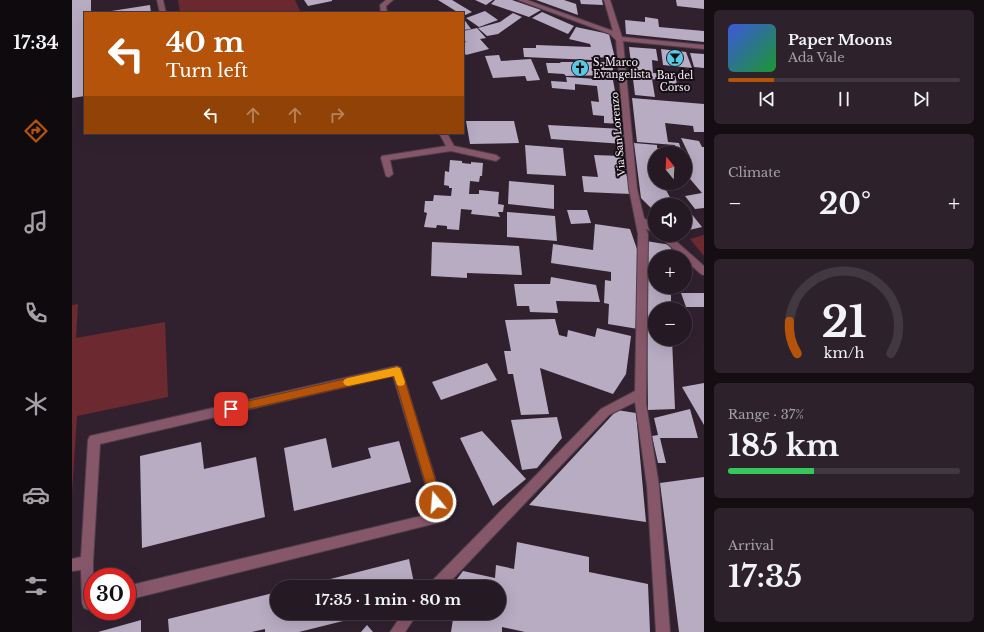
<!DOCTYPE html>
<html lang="en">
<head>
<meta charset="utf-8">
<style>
	:root { --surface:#251923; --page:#2d222b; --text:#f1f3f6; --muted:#a3a0a6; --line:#423841; --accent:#b45309 }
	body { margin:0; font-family:"Libre Baskerville",serif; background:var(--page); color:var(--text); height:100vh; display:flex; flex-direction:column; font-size:15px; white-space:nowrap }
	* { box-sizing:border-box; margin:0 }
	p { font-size:13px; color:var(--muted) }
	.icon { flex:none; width:22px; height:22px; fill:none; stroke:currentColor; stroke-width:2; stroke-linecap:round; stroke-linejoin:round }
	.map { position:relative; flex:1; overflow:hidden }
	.sheet { display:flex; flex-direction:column; gap:10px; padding:10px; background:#140e13; width:280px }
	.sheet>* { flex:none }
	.banner { position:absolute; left:12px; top:12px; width:380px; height:122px; border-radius:0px; box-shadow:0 4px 16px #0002,0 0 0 1px var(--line); background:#b45309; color:#fff; overflow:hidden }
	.needle { width:26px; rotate:342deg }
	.tools { position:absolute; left:576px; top:146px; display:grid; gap:8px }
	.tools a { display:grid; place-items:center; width:44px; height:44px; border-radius:50%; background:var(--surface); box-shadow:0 4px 16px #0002,0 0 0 1px var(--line); font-size:20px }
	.speed { position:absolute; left:12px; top:568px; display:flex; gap:8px; font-size:20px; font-weight:700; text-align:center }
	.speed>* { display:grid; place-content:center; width:52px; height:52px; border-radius:50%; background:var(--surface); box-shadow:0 4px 16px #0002,0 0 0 1px var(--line); line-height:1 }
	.speed .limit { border:6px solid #d22; background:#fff; color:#111 }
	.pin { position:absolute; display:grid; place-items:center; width:34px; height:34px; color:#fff; margin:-17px; border-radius:8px; box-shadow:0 2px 6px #0006 }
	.me { position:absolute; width:44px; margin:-22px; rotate:343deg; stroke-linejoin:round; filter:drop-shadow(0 0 3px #0008) }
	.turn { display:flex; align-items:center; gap:14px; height:84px; padding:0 16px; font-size:18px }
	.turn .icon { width:52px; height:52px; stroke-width:2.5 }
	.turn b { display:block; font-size:28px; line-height:34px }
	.lanes { display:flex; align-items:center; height:38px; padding:0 16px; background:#0003; justify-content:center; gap:20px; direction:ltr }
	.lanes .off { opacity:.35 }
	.big { font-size:30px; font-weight:800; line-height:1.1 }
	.sheet .widget { flex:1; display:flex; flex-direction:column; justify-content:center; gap:6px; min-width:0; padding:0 14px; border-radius:6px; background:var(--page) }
	.sheet .dial { align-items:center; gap:0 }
	.dial svg { height:104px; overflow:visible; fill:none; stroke:var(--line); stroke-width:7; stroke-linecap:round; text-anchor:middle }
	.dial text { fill:var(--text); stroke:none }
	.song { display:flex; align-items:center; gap:12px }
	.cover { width:48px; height:48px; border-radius:6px; background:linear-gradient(135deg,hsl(230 70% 55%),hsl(130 70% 35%)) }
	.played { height:4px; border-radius:2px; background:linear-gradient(90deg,var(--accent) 20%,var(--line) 20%) }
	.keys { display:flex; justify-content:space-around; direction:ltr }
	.heat { display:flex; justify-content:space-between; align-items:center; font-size:22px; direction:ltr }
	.charge { height:6px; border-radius:3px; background:linear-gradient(90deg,#34c759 37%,var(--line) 0) }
	.trip { position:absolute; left:198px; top:580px; width:236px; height:40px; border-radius:20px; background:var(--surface); box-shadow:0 4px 16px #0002,0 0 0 1px var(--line); font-weight:800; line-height:40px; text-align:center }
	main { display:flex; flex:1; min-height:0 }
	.tabs { display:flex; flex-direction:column; width:72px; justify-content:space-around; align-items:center; background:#0f0a0e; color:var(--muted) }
	.tabs .icon { width:28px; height:28px }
	.tabs .current { color:var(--accent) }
	.tabs b { font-size:18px; color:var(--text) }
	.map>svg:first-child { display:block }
</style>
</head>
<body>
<main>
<nav class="tabs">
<b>17:34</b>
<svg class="icon current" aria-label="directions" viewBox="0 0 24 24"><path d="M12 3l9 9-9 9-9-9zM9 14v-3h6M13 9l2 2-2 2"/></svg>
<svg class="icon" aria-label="music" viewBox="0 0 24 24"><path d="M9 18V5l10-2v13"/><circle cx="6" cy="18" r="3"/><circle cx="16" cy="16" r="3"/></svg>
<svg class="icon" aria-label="phone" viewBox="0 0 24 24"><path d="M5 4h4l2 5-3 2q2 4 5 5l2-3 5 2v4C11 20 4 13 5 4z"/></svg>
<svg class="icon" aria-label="climate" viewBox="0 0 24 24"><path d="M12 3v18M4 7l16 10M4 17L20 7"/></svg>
<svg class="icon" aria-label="car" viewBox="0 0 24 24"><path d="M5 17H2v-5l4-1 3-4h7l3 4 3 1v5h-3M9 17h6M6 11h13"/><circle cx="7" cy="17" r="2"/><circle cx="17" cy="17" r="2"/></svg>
<svg class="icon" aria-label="filters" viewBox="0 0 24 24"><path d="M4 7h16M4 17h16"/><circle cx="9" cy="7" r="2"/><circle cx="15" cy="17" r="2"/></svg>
</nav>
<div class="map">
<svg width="632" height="632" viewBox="0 0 632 632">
	<rect width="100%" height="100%" fill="#31212f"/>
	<path fill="#6c2a30" d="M 106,0 L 223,0 L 229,13 L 108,13 Z
		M 632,235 L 632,256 L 618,239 Z
		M 6,304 L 4,338 L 93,322 L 96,397 L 5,416 L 0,493 L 0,305 Z"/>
	<path fill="#b8acc3" d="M 0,0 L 19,0 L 19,13 L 13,13 L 13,96 L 0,98 Z
		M 232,0 L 260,0 L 260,1 L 236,6 Z
		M 366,0 L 380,0 L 400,12 L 391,16 L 391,13 L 387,13 Z
		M 403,0 L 421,0 L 414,5 Z
		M 423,0 L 440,0 L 469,10 L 457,17 L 419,4 Z
		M 464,0 L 492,0 L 504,4 L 506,15 Z
		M 508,0 L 530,0 L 531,5 L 509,4 Z
		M 604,0 L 632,0 L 632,9 L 605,6 Z
		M 78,5 L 79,13 L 33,13 L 33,12 Z
		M 413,11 L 426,20 L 407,27 L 394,18 Z
		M 470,12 L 502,26 L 496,34 L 460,18 Z
		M 441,13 L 450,17 L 426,34 L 415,36 L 406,28 L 428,22 Z
		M 573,17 L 586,19 L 587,27 L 632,31 L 632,42 L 554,34 L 553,20 L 573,22 Z
		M 391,18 L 399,29 L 391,30 Z
		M 504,27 L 537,34 L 543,58 L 519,57 L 520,60 L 452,57 L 451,48 L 464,48 L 464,45 L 519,47 L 518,44 L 497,39 Z
		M 405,28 L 414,38 L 408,39 L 417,49 L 394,55 L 391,51 L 391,43 L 394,42 L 391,38 L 391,31 Z
		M 557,47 L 584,49 L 586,61 L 580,60 L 581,73 L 603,75 L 606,89 L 598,88 L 596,81 L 580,79 L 583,97 L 563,95 Z
		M 589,49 L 614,52 L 620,68 L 591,65 Z
		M 618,53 L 632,54 L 632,68 L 622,67 Z
		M 427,55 L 429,61 L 459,59 L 468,80 L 455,81 L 453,76 L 421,78 L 413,56 Z
		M 488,62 L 541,62 L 541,75 L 494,76 L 492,74 L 476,73 L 474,63 L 489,63 Z
		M 494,77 L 541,80 L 549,124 L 532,123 L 532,116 L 521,115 L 519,101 L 527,102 L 525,86 L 503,84 L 503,90 L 480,88 L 479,81 L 495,82 Z
		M 560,98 L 632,104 L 632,132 L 622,132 L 621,126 L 593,123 L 596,142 L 607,143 L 610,153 L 604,152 L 603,145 L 565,142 Z
		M 394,121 L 442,121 L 447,143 L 398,144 Z
		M 476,125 L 551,129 L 552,144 L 479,139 Z
		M 609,138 L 627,141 L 630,147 L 632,147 L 632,208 L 623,209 L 613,196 L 630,193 L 613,173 L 620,170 L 613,161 L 613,158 L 618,157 Z
		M 562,143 L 585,145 L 585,148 L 599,150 L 599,153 L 583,153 L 583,183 L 592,183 L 593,188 L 602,205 L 583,205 L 583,210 L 581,210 L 569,198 Z
		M 453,145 L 491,148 L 494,176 L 455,174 Z
		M 522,155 L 550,156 L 559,194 L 512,192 L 510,176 L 526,177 Z
		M 378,160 L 390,161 L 390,163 L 399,164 L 399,162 L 411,163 L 410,176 L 408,176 L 407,182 L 398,181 L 397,194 L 407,194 L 407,190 L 427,192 L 426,204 L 432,205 L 431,212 L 426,212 L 428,217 L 399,214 L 400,210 L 389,209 L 387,230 L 375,229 L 375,226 L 365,225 L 364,228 L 352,227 L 355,213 L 352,212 L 353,201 L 361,201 L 362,195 L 379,196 L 380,188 L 377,188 L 377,186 L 372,185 L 373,171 L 377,172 Z
		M 437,181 L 482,185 L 482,209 L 436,204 Z
		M 495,210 L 515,210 L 519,223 L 499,224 Z
		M 435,212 L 483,216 L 485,241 L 435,237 Z
		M 618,212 L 630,227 L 613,231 L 613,213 Z
		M 523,224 L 558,229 L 565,249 L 566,329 L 536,324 L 537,304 L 532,303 L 533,280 L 539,281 L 539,272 L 479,263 L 481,244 L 521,250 Z
		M 574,241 L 599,245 L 599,257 L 583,257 L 583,287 L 608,287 L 608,292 L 599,290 L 599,309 L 583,309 L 583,339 L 600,339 L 603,409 L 576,410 Z
		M 360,242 L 447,246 L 450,275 L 395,273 L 395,278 L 359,276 Z
		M 479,277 L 524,285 L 528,302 L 484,301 L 486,313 L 458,312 L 457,306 L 445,306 L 442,284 L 478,284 Z
		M 609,293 L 632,293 L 632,307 L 614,307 Z
		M 483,319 L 487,335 L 495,337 L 496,330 L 523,337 L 525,328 L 559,336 L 554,374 L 541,394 L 468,368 L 477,414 L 449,415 L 441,374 L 436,374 L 432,351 L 439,351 L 433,320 Z
		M 415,363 L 425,380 L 369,400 L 360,382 Z
		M 632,383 L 632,425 L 610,387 Z
		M 618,409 L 626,438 L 588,438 L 594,463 L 586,463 L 580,436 L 586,435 L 582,418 Z
		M 545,410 L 564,413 L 574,522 L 457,505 Z
		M 485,417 L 490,438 L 465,468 L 450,470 L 439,420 Z
		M 410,431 L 454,479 L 421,506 L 388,438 Z
		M 254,438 L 260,468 L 299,458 L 296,448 L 327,441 L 339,482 L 222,511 L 212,448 Z
		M 129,442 L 132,469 L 184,457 L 193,517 L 70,548 L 68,456 Z
		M 632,477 L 632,632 L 607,632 L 588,483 Z
		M 445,542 L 517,557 L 517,572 L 576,584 L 578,632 L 453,632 L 430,627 L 430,632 L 379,632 L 381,619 L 359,614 L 427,613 L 427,587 L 379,587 L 391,571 L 423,578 L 424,565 L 442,569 Z
		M 337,559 L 342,583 L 338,587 L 227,587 Z
		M 205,592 L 205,613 L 299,614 L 227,632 L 193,632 L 193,629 L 180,632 L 97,632 L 96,619 Z
		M 69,620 L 69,632 L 26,632 Z
		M 295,625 L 301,632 L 289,632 Z"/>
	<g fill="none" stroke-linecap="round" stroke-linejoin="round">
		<g stroke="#4d3e4b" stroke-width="2">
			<path id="minor" d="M 85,0 L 91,0 L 94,13 L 88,13 Z
				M 314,0 L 321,0 L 314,6 L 315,13 L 309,13 L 308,5 Z
				M 446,0 L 455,0 L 541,31 L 532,0 L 538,0 L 550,37 L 632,45 L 632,49 L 551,41 L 565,189 L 572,218 L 583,226 L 583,233 L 574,229 L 576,234 L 574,403 L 587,486 L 598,632 L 584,632 L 575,486 L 563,402 L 537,415 L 373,587 L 357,587 L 359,582 L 529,409 L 563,391 L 566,234 L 557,189 L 544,40 L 538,34 Z
				M 367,133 L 375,133 L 382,146 L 424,155 L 428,158 L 424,161 L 379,151 L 318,160 L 321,174 L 317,177 L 314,176 L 309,158 L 310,156 L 374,146 Z
				M 586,235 L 597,235 L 632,266 L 632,275 L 629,274 L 613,260 L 613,257 L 610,257 Z
				M 325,366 L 329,368 L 330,371 L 375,517 L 373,521 L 55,600 L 55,586 L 362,513 L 321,376 L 28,444 L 21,562 L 21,609 L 17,610 L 12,608 L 10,603 L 9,570 L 0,571 L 0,559 L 9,557 L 16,440 L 18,436 Z
				M 331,613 L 346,613 L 333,632 L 318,632 Z"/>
		</g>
		<use href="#minor" fill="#865669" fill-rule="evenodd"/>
	</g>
	<path fill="#b45309" stroke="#753606" d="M 325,367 L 328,368 L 330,371 L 370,502 L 368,506 L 364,507 L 360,506 L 359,502 L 322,376 L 159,413 L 155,412 L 154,409 L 155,406 L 159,405 Z"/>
	<path fill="#f59e0b" d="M 325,367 L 328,368 L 333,382 L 332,385 L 328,386 L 325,385 L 322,376 L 276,386 L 273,385 L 271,382 L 273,379 L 276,378 Z"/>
	<defs>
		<g id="bar-disc" transform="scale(0.9)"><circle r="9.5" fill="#59c8e5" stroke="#150d14"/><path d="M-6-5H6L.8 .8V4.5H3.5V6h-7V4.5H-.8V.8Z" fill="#111"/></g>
		<g id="church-disc" transform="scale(0.9)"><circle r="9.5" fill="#59c8e5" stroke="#150d14"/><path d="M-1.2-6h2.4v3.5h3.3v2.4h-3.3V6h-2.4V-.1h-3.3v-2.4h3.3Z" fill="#111"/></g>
	</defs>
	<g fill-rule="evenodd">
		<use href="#bar-disc" x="603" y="58"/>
		<use href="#church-disc" x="508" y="68"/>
	</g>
	<g text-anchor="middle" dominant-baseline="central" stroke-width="4" stroke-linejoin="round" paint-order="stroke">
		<g font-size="10" fill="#fbf0f9" stroke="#150d14" text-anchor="start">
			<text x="521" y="62">S. Marco<tspan x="521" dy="12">Evangelista</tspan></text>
			<text x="603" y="75" text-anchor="middle">Bar del<tspan x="603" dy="12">Corso</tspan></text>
		</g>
		<g font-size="10" fill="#fbf0f9" stroke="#150d14">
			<text transform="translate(546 134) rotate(-95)">Via San Lorenzo</text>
		</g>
	</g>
</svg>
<div class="tools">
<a><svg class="needle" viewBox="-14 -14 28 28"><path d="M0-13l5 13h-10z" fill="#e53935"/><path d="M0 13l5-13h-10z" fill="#a3a0a6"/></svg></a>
<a><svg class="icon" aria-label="sound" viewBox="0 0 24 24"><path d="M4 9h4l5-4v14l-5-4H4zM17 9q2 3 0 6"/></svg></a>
<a>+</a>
<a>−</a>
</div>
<div class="speed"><div class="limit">30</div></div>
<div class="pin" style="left:159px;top:409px;background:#d93025"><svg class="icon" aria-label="arrive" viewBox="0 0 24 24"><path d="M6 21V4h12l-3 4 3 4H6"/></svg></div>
<svg class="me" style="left:364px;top:502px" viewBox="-20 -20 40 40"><circle r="17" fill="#b45309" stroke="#fff" stroke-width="3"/><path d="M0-11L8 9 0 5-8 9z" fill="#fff"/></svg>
<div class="trip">17:35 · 1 min · 80 m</div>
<div class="banner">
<div class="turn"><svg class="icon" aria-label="left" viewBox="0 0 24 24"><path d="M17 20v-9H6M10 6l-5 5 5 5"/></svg><div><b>40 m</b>Turn left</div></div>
<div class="lanes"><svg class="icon" aria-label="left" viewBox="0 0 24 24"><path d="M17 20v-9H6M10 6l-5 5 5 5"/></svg><svg class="icon off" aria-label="ahead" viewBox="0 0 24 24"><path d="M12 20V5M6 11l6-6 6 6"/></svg><svg class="icon off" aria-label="ahead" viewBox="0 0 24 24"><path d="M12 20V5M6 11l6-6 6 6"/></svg><svg class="icon off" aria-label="right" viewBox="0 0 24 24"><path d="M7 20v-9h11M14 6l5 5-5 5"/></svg></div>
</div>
</div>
<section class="sheet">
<div class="widget">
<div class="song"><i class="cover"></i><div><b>Paper Moons</b><p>Ada Vale</p></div></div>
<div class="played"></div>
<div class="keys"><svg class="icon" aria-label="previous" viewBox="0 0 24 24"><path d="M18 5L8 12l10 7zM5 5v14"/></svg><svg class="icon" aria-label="pause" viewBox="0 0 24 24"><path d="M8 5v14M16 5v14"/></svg><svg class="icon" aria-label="next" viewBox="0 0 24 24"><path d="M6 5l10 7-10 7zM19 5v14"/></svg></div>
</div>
<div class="widget"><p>Climate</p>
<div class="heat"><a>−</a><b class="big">20°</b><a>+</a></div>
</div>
<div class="widget dial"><svg viewBox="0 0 100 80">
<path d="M14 69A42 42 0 1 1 86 69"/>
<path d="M14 69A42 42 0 0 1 8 44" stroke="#b45309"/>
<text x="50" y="56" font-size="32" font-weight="700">21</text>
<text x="50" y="72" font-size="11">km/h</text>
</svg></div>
<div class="widget"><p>Range · 37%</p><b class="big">185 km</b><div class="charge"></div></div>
<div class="widget"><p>Arrival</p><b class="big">17:35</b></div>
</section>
</main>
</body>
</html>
